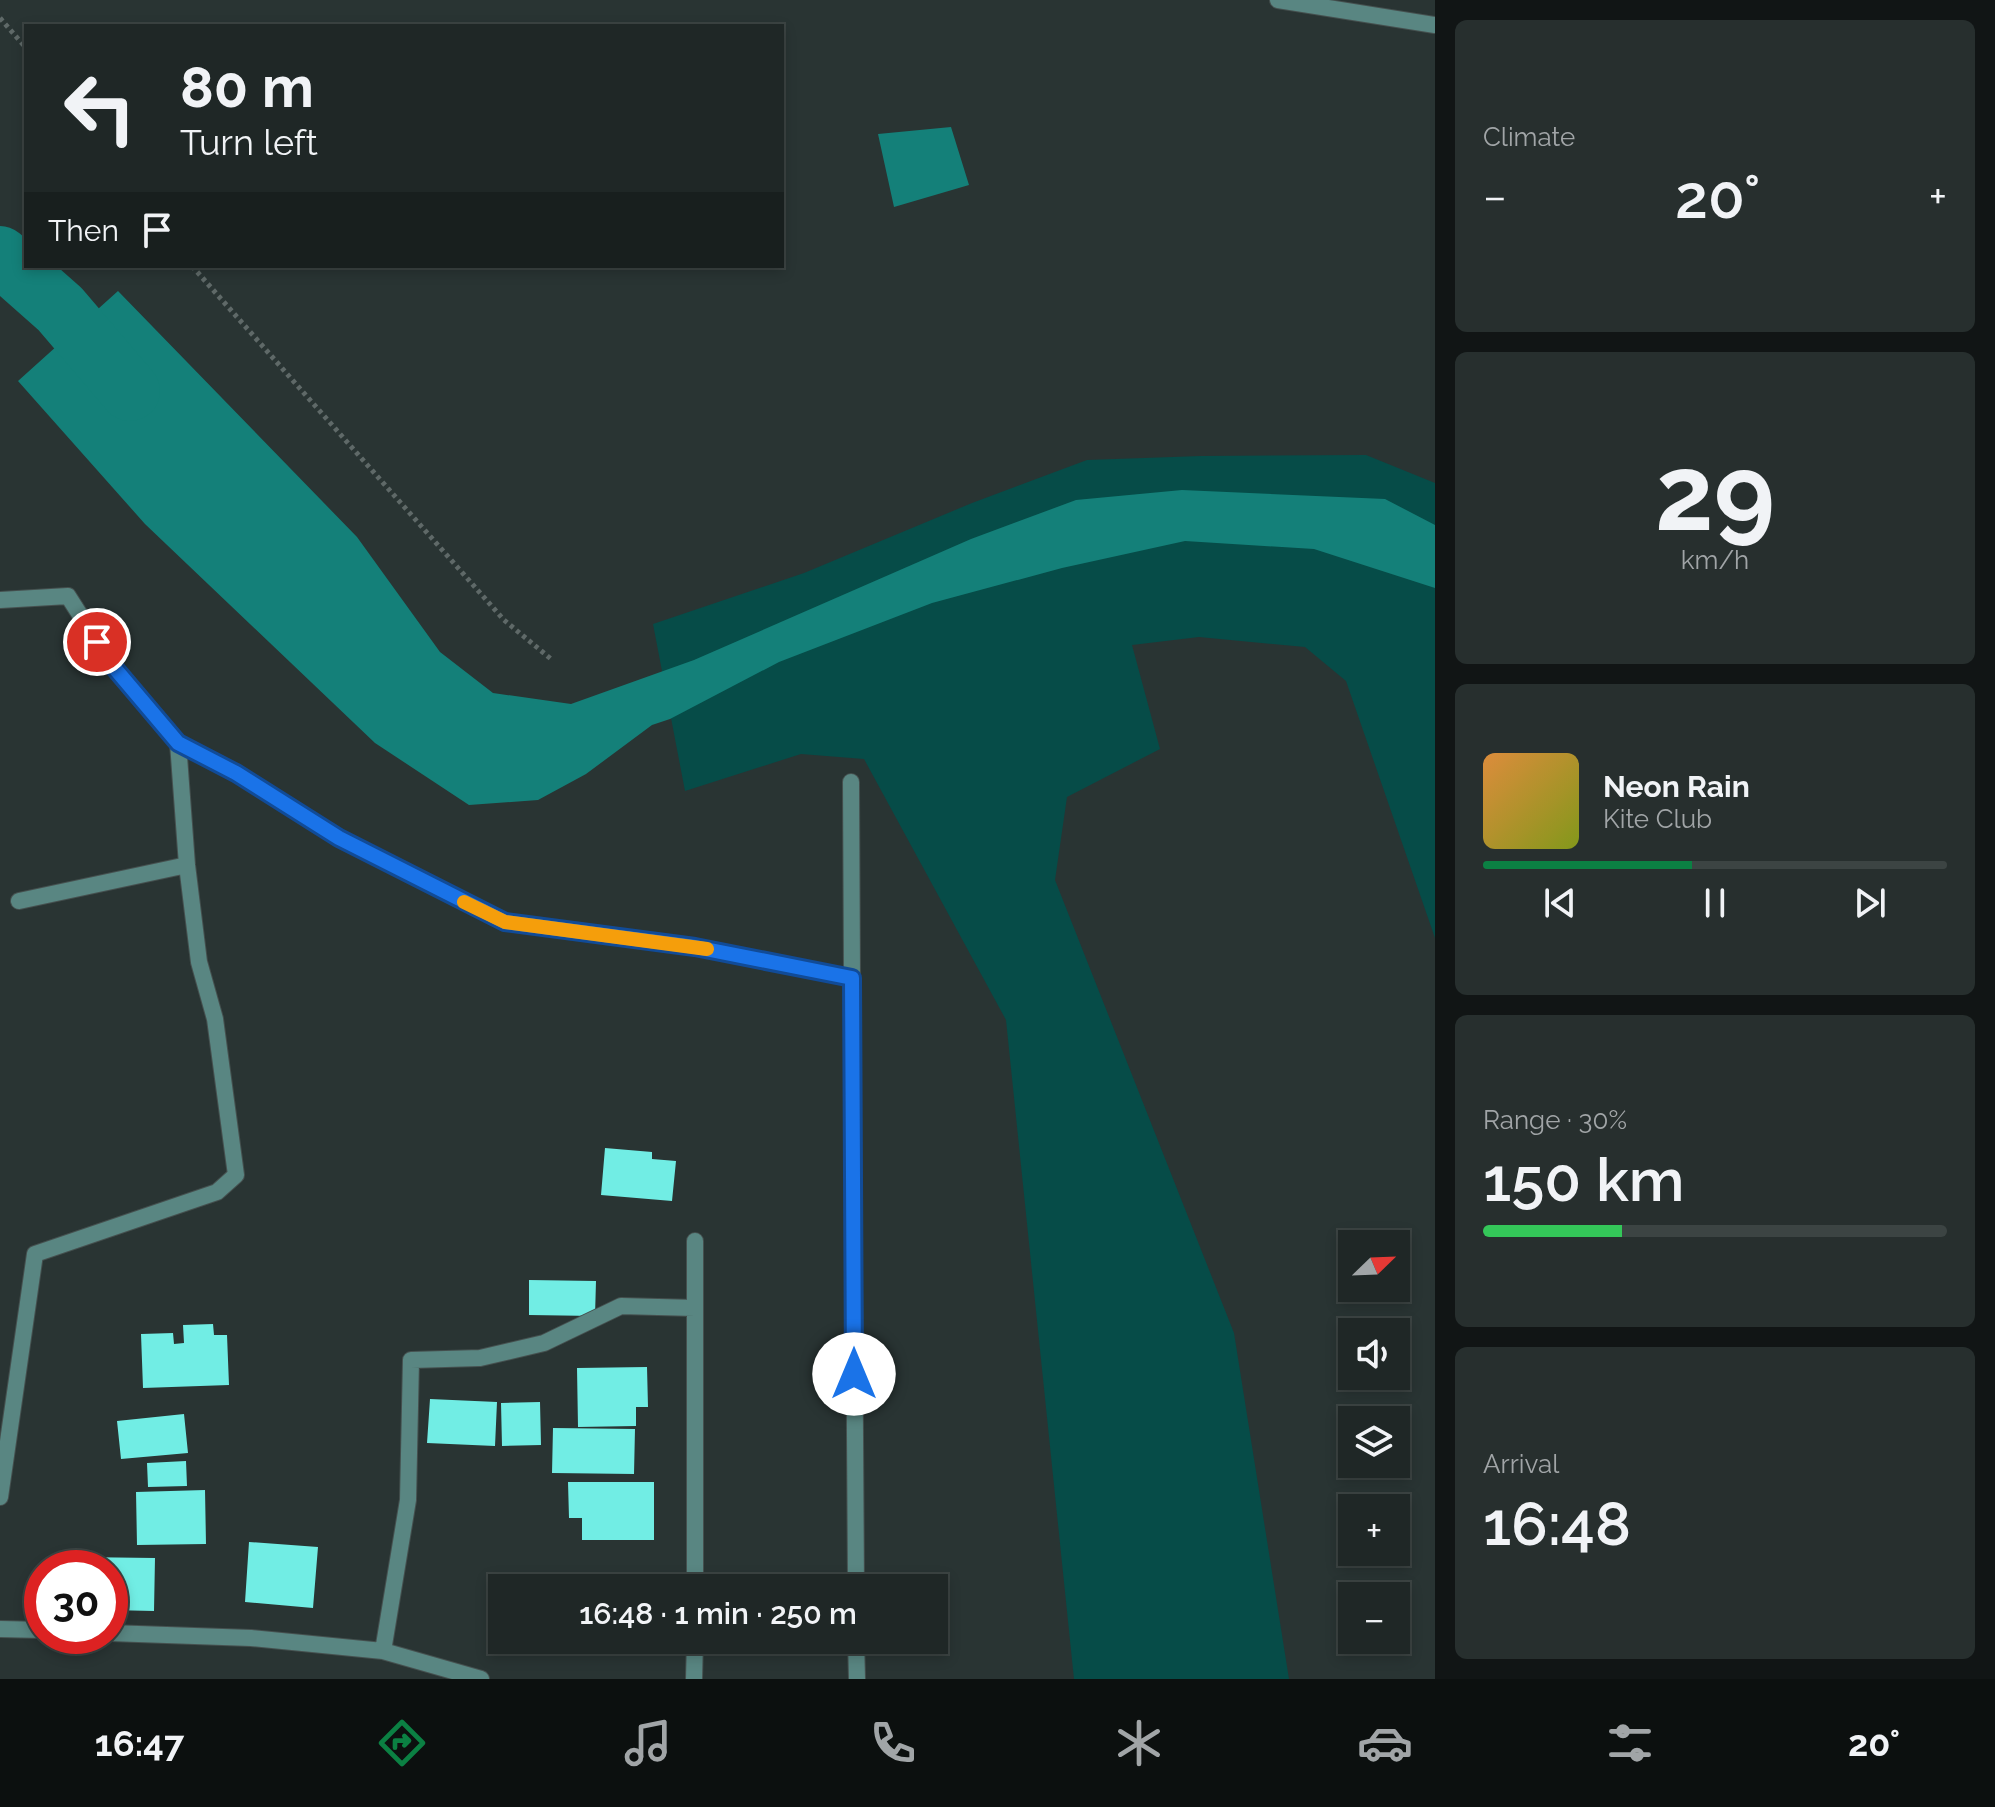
<!DOCTYPE html>
<html lang="en">
<head>
<meta charset="utf-8">
<style>
	:root { --surface:#1f2726; --page:#272f2e; --text:#f1f3f6; --muted:#a1a5a7; --line:#3c4443; --accent:#0b8043 }
	body { margin:0; font-family:Raleway,sans-serif; background:var(--page); color:var(--text); height:100vh; display:flex; flex-direction:column; font-size:30px; white-space:nowrap }
	* { box-sizing:border-box; margin:0 }
	p { font-size:26px; color:var(--muted) }
	.icon { flex:none; width:44px; height:44px; fill:none; stroke:currentColor; stroke-width:2; stroke-linecap:round; stroke-linejoin:round }
	.map { position:relative; flex:1; overflow:hidden }
	.details { display:flex; flex-direction:column; gap:20px; padding:20px; background:#111515; width:560px }
	.details>* { flex:none }
	.hud { position:absolute; left:24px; top:24px; width:760px; height:244px; border-radius:0px; box-shadow:0 4px 12px #0003,0 0 0 2px var(--line); background:#1f2726; color:var(--text); overflow:hidden }
	.needle { width:52px; rotate:67deg }
	.fabs { position:absolute; left:1338px; top:1230px; display:grid; gap:16px }
	.fabs a { display:grid; place-items:center; width:72px; height:72px; border-radius:0px; background:var(--surface); box-shadow:0 4px 12px #0003,0 0 0 2px var(--line); font-size:40px }
	.speed { position:absolute; left:24px; top:1550px; display:flex; gap:16px; font-size:40px; font-weight:700; text-align:center }
	.speed>* { display:grid; place-content:center; width:104px; height:104px; border-radius:50%; background:var(--surface); box-shadow:0 4px 12px #0003,0 0 0 2px var(--line); line-height:1 }
	.speed .limit { border:12px solid #d22; background:#fff; color:#111 }
	.pin { position:absolute; display:grid; place-items:center; width:68px; height:68px; color:#fff; margin:-34px; border:4px solid #fff; border-radius:50%; box-shadow:0 2px 8px #0007 }
	.me { position:absolute; width:88px; margin:-44px; rotate:0deg; stroke-linejoin:round; filter:drop-shadow(0 0 6px #0008) }
	.turn { display:flex; align-items:center; gap:28px; height:168px; padding:0 24px; font-size:36px }
	.turn .icon { width:104px; height:104px; stroke-width:2.5 }
	.turn b { display:block; font-size:56px; line-height:68px }
	.then { display:flex; align-items:center; height:76px; padding:0 24px; background:#0003; gap:16px; font-size:30px }
	.big { font-size:60px; font-weight:600; line-height:1.1 }
	.details .widget { flex:1; display:flex; flex-direction:column; justify-content:center; gap:12px; min-width:0; padding:0 28px; border-radius:12px; background:var(--page) }
	.details .dial { align-items:center; gap:0 }
	.dial b { font-size:104px; line-height:1 }
	.song { display:flex; align-items:center; gap:24px }
	.cover { width:96px; height:96px; border-radius:12px; background:linear-gradient(135deg,hsl(30 70% 55%),hsl(70 70% 35%)) }
	.played { height:8px; border-radius:4px; background:linear-gradient(90deg,var(--accent) 45%,var(--line) 45%) }
	.keys { display:flex; justify-content:space-around; direction:ltr }
	.heat { display:flex; justify-content:space-between; align-items:center; font-size:44px; direction:ltr }
	.charge { height:12px; border-radius:6px; background:linear-gradient(90deg,#34c759 30%,var(--line) 0) }
	.trip { position:absolute; left:488px; top:1574px; width:460px; height:80px; border-radius:0px; background:var(--surface); box-shadow:0 4px 12px #0003,0 0 0 2px var(--line); font-weight:600; line-height:80px; text-align:center }
	.tabs { display:flex; height:128px; justify-content:space-around; align-items:center; background:#0c100f; color:var(--muted) }
	.tabs .icon { width:56px; height:56px }
	.tabs .active { color:var(--accent) }
	.tabs b { font-size:36px; color:var(--text) }
	main { display:flex; flex:1; min-height:0 }
	.map>svg:first-child { display:block }
</style>
</head>
<body>
<main>
<div class="map">
<svg width="1435" height="1679" viewBox="0 0 1435 1679">
	<rect width="100%" height="100%" fill="#293433"/>
	<path fill="#064c48" d="M 1366,455 L 1435,483 L 1435,938 L 1346,681 L 1305,647 L 1199,637 L 1132,645 L 1160,749 L 1067,797 L 1055,880 L 1234,1333 L 1289,1679 L 1074,1679 L 1006,1020 L 864,759 L 801,754 L 685,791 L 653,624 L 804,573 L 972,503 L 1087,460 L 1201,456 Z"/>
	<path fill="#148079" d="M 951,127 L 969,185 L 894,207 L 878,134 Z
		M 118,291 L 357,537 L 440,652 L 493,693 L 571,704 L 694,660 L 971,539 L 1076,500 L 1182,490 L 1385,499 L 1435,525 L 1435,588 L 1314,549 L 1185,541 L 1062,568 L 932,603 L 779,662 L 670,719 L 652,725 L 586,774 L 538,800 L 469,805 L 375,743 L 145,524 L 18,381 Z"/>
	<g fill="none" stroke-linecap="round" stroke-linejoin="round">
		<path stroke="#148079" stroke-width="60" d="M 0,256 L 60,309 L 130,391"/>
	</g>
	<path fill="#71ede4" d="M 605,1148 L 652,1152 L 652,1159 L 676,1161 L 672,1201 L 601,1195 Z
		M 529,1280 L 596,1281 L 595,1316 L 529,1315 Z
		M 213,1324 L 214,1335 L 227,1335 L 229,1385 L 143,1388 L 141,1334 L 173,1333 L 174,1344 L 184,1343 L 183,1325 Z
		M 647,1367 L 648,1407 L 636,1407 L 636,1426 L 578,1427 L 577,1368 Z
		M 430,1399 L 497,1402 L 495,1446 L 427,1443 Z
		M 540,1402 L 541,1445 L 502,1446 L 501,1403 Z
		M 184,1414 L 188,1453 L 121,1459 L 117,1421 Z
		M 553,1428 L 635,1429 L 634,1474 L 552,1473 Z
		M 186,1461 L 187,1486 L 148,1487 L 147,1463 Z
		M 568,1482 L 654,1482 L 654,1540 L 582,1540 L 582,1518 L 569,1518 Z
		M 205,1490 L 206,1544 L 137,1545 L 136,1492 Z
		M 249,1542 L 318,1547 L 313,1608 L 245,1602 Z
		M 78,1557 L 155,1558 L 154,1611 L 110,1610 L 110,1568 L 78,1568 Z"/>
	<g fill="none" stroke-linecap="round" stroke-linejoin="round">
		<g stroke="#45504f" stroke-width="18">
			<path id="street" d="M 1278,0 L 1435,25
				M 0,600 L 68,596 L 112,665 L 178,743 L 236,773 L 339,838 L 505,922 L 695,947 L 852,978 L 856,1588
				M 851,782 L 852,978
				M 19,901 L 187,865
				M 695,1241 L 695,1588
				M 0,1497 L 35,1254 L 217,1192 L 236,1175 L 215,1019 L 199,962 L 187,865 L 178,743
				M 0,1629 L 42,1630
				M 110,1633 L 251,1638 L 383,1651 L 481,1679
				M 856,1640 L 857,1679
				M 383,1651 L 408,1500 L 411,1360 L 480,1358 L 544,1343 L 621,1306 L 695,1308
				M 694,1679 L 695,1640"/>
		</g>
		<path stroke="#5f6968" stroke-width="5" stroke-dasharray="4 4" stroke-linecap="butt" d="M 0,18 L 26,48
			M 192,266 L 504,620 L 551,659"/>
		<use href="#street" stroke="#598682" stroke-width="16"/>
	</g>
	<g fill="none" stroke-linecap="round" stroke-linejoin="round">
		<g stroke="#114b97" stroke-width="20">
			<path id="route" d="M 97,642 L 112,665 L 178,743 L 236,773 L 339,838 L 505,922 L 695,947 L 852,978 L 854,1374"/>
		</g>
		<use href="#route" stroke="#1a73e8" stroke-width="14"/>
		<path stroke="#f59e0b" stroke-width="14" d="M 464,902 L 505,922 L 707,949"/>
	</g>
</svg>
<div class="fabs">
<a><svg class="needle" viewBox="-14 -14 28 28"><path d="M0-13l5 13h-10z" fill="#e53935"/><path d="M0 13l5-13h-10z" fill="#a1a5a7"/></svg></a>
<a><svg class="icon" aria-label="sound" viewBox="0 0 24 24"><path d="M4 9h4l5-4v14l-5-4H4zM17 9q2 3 0 6"/></svg></a>
<a><svg class="icon" aria-label="layers" viewBox="0 0 24 24"><path d="M12 4l9 5-9 5-9-5zM3 14l9 5 9-5"/></svg></a>
<a>+</a>
<a>−</a>
</div>
<div class="speed"><div class="limit">30</div></div>
<div class="pin" style="left:97px;top:642px;background:#d93025"><svg class="icon" aria-label="arrive" viewBox="0 0 24 24"><path d="M6 21V4h12l-3 4 3 4H6"/></svg></div>
<svg class="me" style="left:854px;top:1374px" viewBox="-20 -20 40 40"><circle r="19" fill="#fff"/><path d="M0-13L10 11 0 6-10 11z" fill="#1a73e8"/></svg>
<div class="trip">16:48 · 1 min · 250 m</div>
<div class="hud">
<div class="turn"><svg class="icon" aria-label="left" viewBox="0 0 24 24"><path d="M17 20v-9H6M10 6l-5 5 5 5"/></svg><div><b>80 m</b>Turn left</div></div>
<div class="then">Then<svg class="icon" aria-label="arrive" viewBox="0 0 24 24"><path d="M6 21V4h12l-3 4 3 4H6"/></svg></div>
</div>
</div>
<section class="details">
<div class="widget"><p>Climate</p>
<div class="heat"><a>−</a><b class="big">20°</b><a>+</a></div>
</div>
<div class="widget dial"><b>29</b><p>km/h</p></div>
<div class="widget">
<div class="song"><i class="cover"></i><div><b>Neon Rain</b><p>Kite Club</p></div></div>
<div class="played"></div>
<div class="keys"><svg class="icon" aria-label="previous" viewBox="0 0 24 24"><path d="M18 5L8 12l10 7zM5 5v14"/></svg><svg class="icon" aria-label="pause" viewBox="0 0 24 24"><path d="M8 5v14M16 5v14"/></svg><svg class="icon" aria-label="next" viewBox="0 0 24 24"><path d="M6 5l10 7-10 7zM19 5v14"/></svg></div>
</div>
<div class="widget"><p>Range · 30%</p><b class="big">150 km</b><div class="charge"></div></div>
<div class="widget"><p>Arrival</p><b class="big">16:48</b></div>
</section>
</main>
<nav class="tabs">
<b>16:47</b>
<svg class="icon active" aria-label="directions" viewBox="0 0 24 24"><path d="M12 3l9 9-9 9-9-9zM9 14v-3h6M13 9l2 2-2 2"/></svg>
<svg class="icon" aria-label="music" viewBox="0 0 24 24"><path d="M9 18V5l10-2v13"/><circle cx="6" cy="18" r="3"/><circle cx="16" cy="16" r="3"/></svg>
<svg class="icon" aria-label="phone" viewBox="0 0 24 24"><path d="M5 4h4l2 5-3 2q2 4 5 5l2-3 5 2v4C11 20 4 13 5 4z"/></svg>
<svg class="icon" aria-label="climate" viewBox="0 0 24 24"><path d="M12 3v18M4 7l16 10M4 17L20 7"/></svg>
<svg class="icon" aria-label="car" viewBox="0 0 24 24"><path d="M5 17H2v-5l4-1 3-4h7l3 4 3 1v5h-3M9 17h6M6 11h13"/><circle cx="7" cy="17" r="2"/><circle cx="17" cy="17" r="2"/></svg>
<svg class="icon" aria-label="filters" viewBox="0 0 24 24"><path d="M4 7h16M4 17h16"/><circle cx="9" cy="7" r="2"/><circle cx="15" cy="17" r="2"/></svg>
<b>20°</b>
</nav>
</body>
</html>
